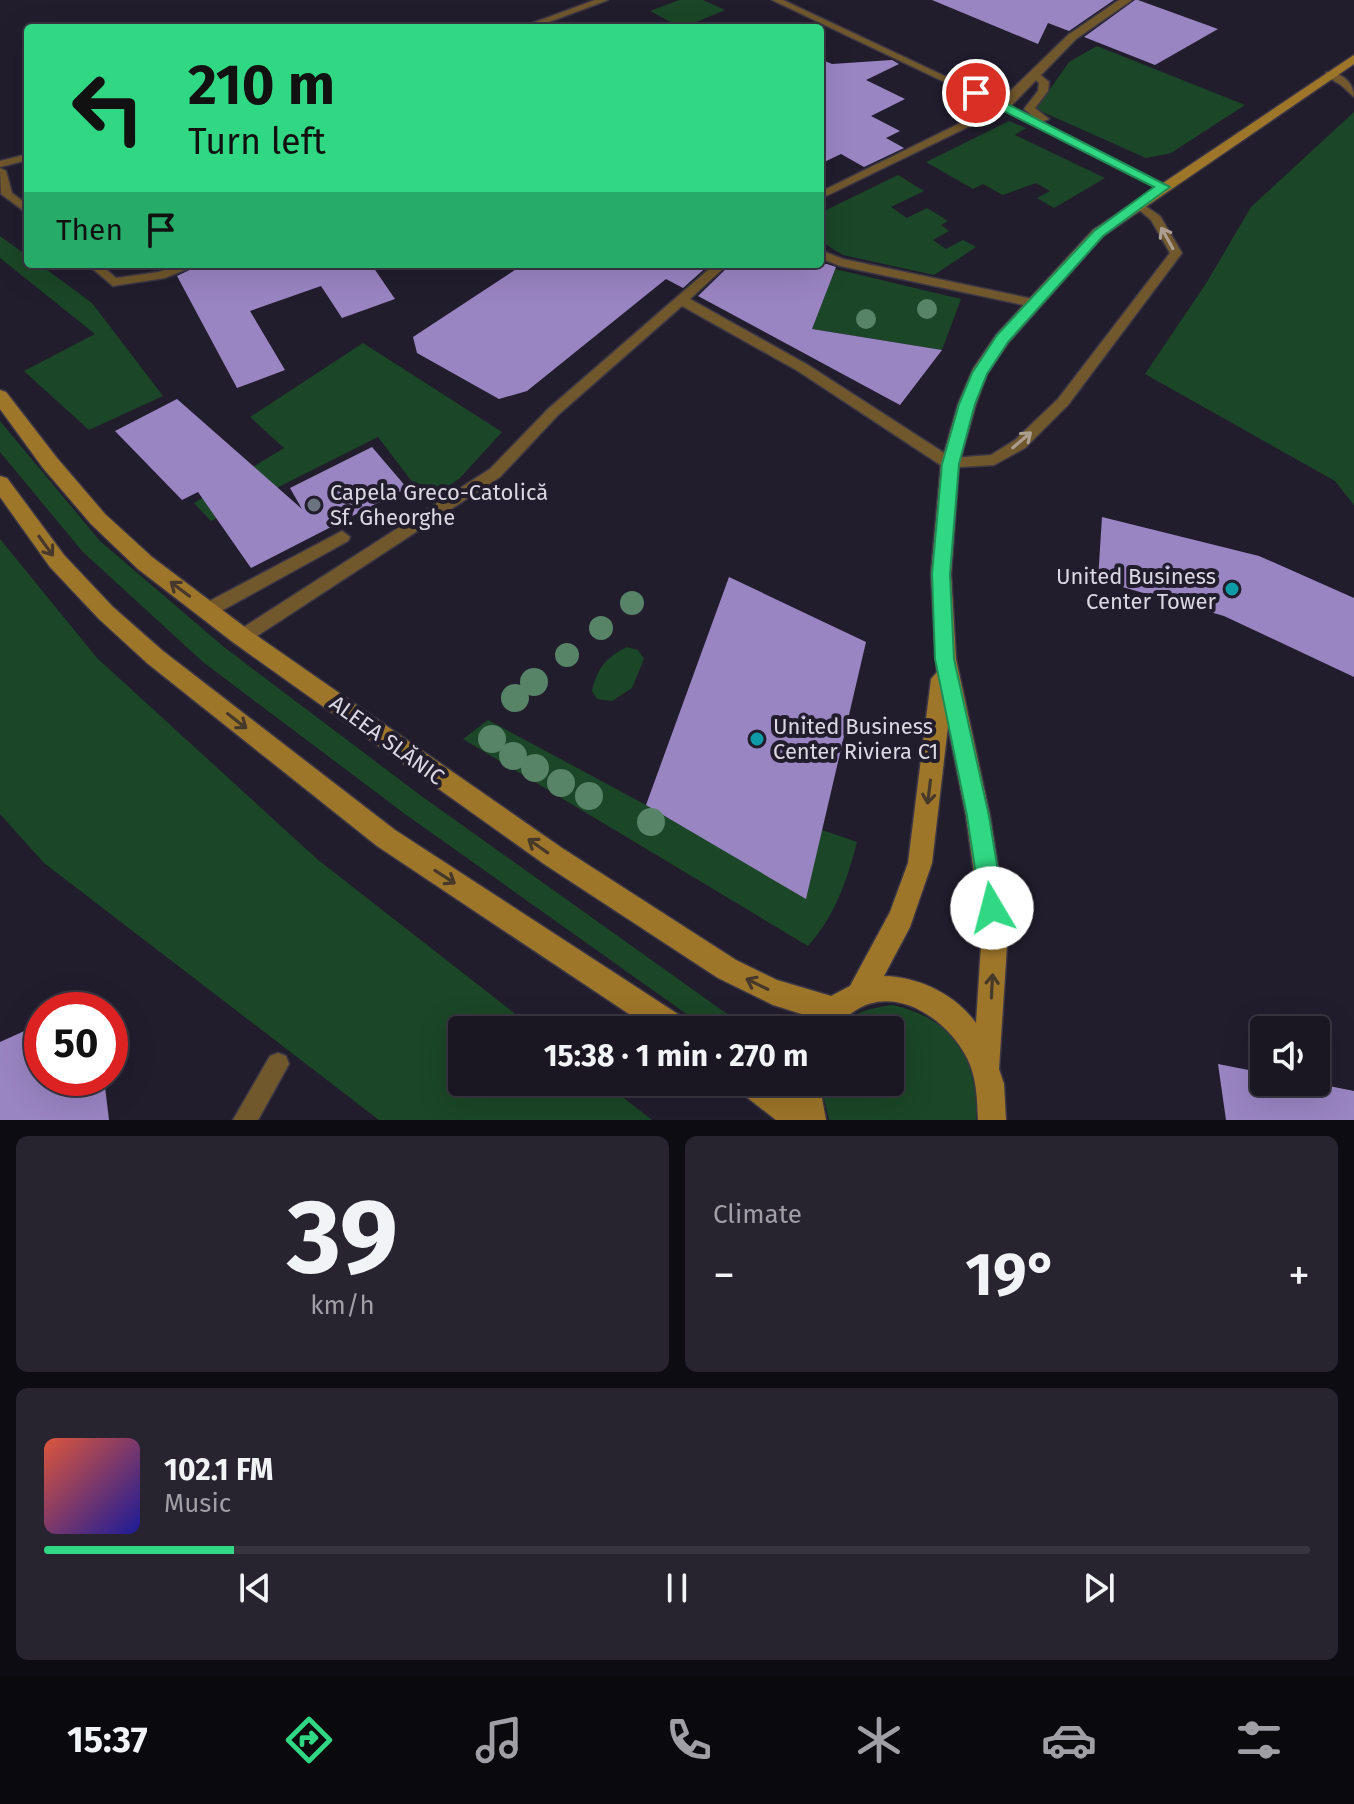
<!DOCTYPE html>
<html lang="en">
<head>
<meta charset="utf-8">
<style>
	:root { --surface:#1a1622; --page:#27232f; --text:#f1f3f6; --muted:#9f9fa5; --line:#383540; --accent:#30d883 }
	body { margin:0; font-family:"Fira Sans",sans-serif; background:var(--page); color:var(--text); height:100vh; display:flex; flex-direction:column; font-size:30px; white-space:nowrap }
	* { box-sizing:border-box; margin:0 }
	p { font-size:26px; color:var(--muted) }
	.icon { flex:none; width:44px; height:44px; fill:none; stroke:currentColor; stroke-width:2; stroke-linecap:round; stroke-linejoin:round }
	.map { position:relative; height:1120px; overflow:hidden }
	.drawer { display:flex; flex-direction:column; gap:16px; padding:16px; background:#0e0c13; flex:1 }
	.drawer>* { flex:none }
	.banner { position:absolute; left:24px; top:24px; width:800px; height:244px; border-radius:8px; box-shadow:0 8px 32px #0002,0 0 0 2px var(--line); background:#30d883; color:#111; overflow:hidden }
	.buttons { position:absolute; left:1250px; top:1016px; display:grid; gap:16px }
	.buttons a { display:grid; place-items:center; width:80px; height:80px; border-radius:8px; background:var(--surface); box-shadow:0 8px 32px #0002,0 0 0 2px var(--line); font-size:40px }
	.speed { position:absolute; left:24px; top:992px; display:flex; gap:16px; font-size:40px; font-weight:700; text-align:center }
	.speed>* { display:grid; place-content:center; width:104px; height:104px; border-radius:50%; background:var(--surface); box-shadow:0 8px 32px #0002,0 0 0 2px var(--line); line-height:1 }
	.speed .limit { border:12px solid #d22; background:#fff; color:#111 }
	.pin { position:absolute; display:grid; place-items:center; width:68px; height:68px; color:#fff; margin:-34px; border:4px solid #fff; border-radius:50%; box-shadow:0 2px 8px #0007 }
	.me { position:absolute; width:88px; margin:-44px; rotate:352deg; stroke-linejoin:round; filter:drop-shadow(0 0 6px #0008) }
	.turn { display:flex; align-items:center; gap:28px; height:168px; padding:0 32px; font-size:36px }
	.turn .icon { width:104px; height:104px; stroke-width:2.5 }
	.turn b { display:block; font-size:56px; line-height:68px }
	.then { display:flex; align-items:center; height:76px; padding:0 32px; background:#0003; gap:16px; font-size:30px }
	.big { font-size:60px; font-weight:700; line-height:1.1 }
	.drawer .tile { flex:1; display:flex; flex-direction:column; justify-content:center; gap:12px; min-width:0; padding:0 28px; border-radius:12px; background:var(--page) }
	.drawer .dial { align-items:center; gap:0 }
	.dial b { font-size:104px; line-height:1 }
	.song { display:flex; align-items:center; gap:24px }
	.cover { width:96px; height:96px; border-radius:12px; background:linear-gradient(135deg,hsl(10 70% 55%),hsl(240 70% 35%)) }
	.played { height:8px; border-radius:4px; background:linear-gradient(90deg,var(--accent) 15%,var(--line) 15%) }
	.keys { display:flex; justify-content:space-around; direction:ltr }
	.heat { display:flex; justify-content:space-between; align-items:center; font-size:44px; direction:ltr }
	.drawer .tiles { flex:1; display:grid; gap:16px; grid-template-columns:1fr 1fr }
	.tile:last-child { grid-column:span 2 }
	.trip { position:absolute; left:448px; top:1016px; width:456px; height:80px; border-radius:8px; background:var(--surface); box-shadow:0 8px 32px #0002,0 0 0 2px var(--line); font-weight:700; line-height:80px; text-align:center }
	.tab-bar { display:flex; height:128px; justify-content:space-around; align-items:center; background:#0a090e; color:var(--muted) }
	.tab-bar .icon { width:56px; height:56px }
	.tab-bar .active { color:var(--accent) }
	.tab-bar b { font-size:36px; color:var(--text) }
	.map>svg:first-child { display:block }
</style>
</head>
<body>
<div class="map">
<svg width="1354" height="1120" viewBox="0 0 1354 1120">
	<rect width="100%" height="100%" fill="#221d2d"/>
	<path fill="#1b4627" d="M 679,0 L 703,0 L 725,10 L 682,28 L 650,11 Z
		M 1097,46 L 1245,105 L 1171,153 L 1146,158 L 1036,109 L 1069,62 Z
		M 1354,112 L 1354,505 L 1335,481 L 1145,374 L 1207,282 L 1251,207 Z
		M 1009,121 L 1026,128 L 1015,135 L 1105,178 L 1054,208 L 1037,198 L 1050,191 L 1036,183 L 1003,195 L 983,184 L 973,189 L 926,162 Z
		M 898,175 L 924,191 L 891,207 L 907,218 L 927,208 L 948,221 L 941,225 L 949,231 L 933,240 L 946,249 L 963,240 L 976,247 L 934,275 L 843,255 L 820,241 L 820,213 Z
		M 0,236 L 28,256 L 28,264 L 39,264 L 92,303 L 163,396 L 89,430 L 24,371 L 95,334 L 0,258 Z
		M 835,269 L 961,299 L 942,350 L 812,329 Z
		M 363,343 L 502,432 L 459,479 L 426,500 L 378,437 L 211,521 L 194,503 L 284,448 L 250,417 Z
		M 0,421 L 100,541 L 224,647 L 420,795 L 737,1021 L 735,1030 L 709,1030 L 405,814 L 203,662 L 83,552 L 0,452 Z
		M 0,539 L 97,658 L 317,859 L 536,1030 L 462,1030 L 462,1082 L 603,1082 L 652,1120 L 379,1120 L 44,863 L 0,814 Z
		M 627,647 L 638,650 L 644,659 L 632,688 L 612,701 L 597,699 L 592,691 C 597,669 606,657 627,647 Z
		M 488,720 L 646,805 L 822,830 L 857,842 C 847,880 835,916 808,946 L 463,739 Z
		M 893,1005 C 952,1018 981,1060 976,1120 L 829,1120 L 820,1082 L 890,1082 L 890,1030 L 837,1030 C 853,1012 869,1008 893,1005 Z"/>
	<path fill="#9a85c3" d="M 932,0 L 1114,0 L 1069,31 L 1048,23 L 1038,44 Z
		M 1135,0 L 1138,0 L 1218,29 L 1155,65 L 1084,37 Z
		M 820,59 L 832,64 L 892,60 L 899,64 L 866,80 L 905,99 L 871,116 L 900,131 L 886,138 L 904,148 L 864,167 L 841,154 L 820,164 Z
		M 202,264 L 371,264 L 395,299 L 342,318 L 321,286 L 250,311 L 285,370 L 237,388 L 177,276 Z
		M 524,264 L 710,264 L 683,288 L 666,279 L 527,391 L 499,399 L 417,353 L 413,337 Z
		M 731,264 L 827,264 L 836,267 L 812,329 L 942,350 L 900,405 L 698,296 Z
		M 177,399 L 302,509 L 290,488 L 372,447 L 407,488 L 251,568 L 198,492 L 182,500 L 115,431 Z
		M 1102,517 L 1259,556 L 1354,598 L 1354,677 L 1224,616 L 1098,580 Z
		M 729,577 L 866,642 L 806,899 L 646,805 Z
		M 42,1023 L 42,1078 L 104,1078 L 109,1120 L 0,1120 L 0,1042 Z
		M 1218,1064 L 1264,1073 L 1264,1082 L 1309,1082 L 1354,1091 L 1354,1120 L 1226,1120 Z"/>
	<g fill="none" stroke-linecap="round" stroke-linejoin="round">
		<g stroke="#3c3746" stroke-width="3">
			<path id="lane" d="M 595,0 L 608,0 L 533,28 L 519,28 Z
				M 772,0 L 783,0 L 1038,120 L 1024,109 L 1038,91 L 1039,83 L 1029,74 L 1037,72 L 1049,82 L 1048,91 L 1035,108 L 1049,119 L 1042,122 L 1169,187 L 1159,189 L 1003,110 L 820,199 L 820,192 L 995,106 Z
				M 1326,72 C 1340,71 1354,82 1354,97 L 1341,85 L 1326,76 Z
				M 28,154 L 28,160 L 0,167 L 0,161 Z
				M 0,168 L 6,171 L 12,193 L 28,205 L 28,214 L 1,194 Z
				M 1138,201 L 1160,216 L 1182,253 L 1068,405 L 1025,448 L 994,465 L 945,468 L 798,371 L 682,306 L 558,415 L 500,477 L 248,642 L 242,644 L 236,642 L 234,637 L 236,632 L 490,469 L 548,409 L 715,264 L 728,264 L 690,299 L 808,365 L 952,458 L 991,455 L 1015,440 L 1058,399 L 1170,253 L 1151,220 L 1132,204 Z
				M 820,250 L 843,259 L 1033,299 L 1039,303 L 1033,307 L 840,266 L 820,258 Z
				M 87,264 L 100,264 L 116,278 L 159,272 L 181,264 L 199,264 L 165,278 L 113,286 Z
				M 342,531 L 350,537 L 348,541 L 214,615 L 202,615 L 200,610 L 202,605 Z
				M 278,1053 L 286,1056 L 289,1064 L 258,1120 L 233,1120 L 270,1056 Z"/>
		</g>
		<g stroke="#3c3746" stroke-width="3">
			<path id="street" d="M 1119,0 L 1132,0 L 1076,39 L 1008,109 L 998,109 L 998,103 L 1068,35 Z"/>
		</g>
		<g stroke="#3c3746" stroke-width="3">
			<path id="secondary" d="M 1354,55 L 1354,64 L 1103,236 L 1008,343 L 987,374 L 976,404 L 959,464 L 951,574 L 956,659 L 990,816 L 1008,930 L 999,1069 L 1004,1084 L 1006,1120 L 978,1120 C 977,1099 977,1078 967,1058 C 948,1020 895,982 853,1012 C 847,1016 841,1024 836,1030 L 803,1030 L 811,1017 L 773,1005 L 718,978 L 544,864 L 234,643 L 138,569 L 91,524 L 43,468 L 0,409 L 0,390 L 6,392 L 57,458 L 105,514 L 152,557 L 250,631 L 562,848 L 736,960 L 777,980 L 831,996 L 850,986 L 890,912 L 908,863 L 931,679 L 937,672 L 931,574 L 941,464 L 958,404 L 973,369 L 996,335 L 1093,230 ZM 948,726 L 966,816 L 982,930 L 976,1023 C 955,994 919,977 884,976 L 910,927 L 932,863 Z
				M 0,476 L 7,478 L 64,555 L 113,607 L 163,651 L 395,830 L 687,1020 L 691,1030 L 653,1030 L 377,846 L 147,663 L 99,619 L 50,567 L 0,497 Z
				M 736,1082 L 773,1082 L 794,1098 L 791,1082 L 819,1082 L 826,1120 L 776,1120 L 740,1092 Z"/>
		</g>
		<use href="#lane" fill="#70572c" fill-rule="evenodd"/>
		<use href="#street" fill="#70572c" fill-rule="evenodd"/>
		<use href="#secondary" fill="#9e762a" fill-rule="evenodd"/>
	</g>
	<g fill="#578467">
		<circle cx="927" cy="309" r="10"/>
		<circle cx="866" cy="319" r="10"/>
		<circle cx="632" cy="603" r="12"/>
		<circle cx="601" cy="628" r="12"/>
		<circle cx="567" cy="655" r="12"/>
		<circle cx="534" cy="682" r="14"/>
		<circle cx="515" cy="698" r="14"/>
		<circle cx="492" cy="739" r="14"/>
		<circle cx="513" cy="756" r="14"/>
		<circle cx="535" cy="768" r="14"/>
		<circle cx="561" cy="783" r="14"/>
		<circle cx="589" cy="796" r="14"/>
		<circle cx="651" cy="822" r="14"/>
	</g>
	<defs><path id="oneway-shaft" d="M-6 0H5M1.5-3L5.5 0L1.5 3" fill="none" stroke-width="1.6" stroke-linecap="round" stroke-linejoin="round" transform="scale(2)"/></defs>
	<g stroke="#ab9e91">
		<use href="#oneway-shaft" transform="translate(1167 238) rotate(-119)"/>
		<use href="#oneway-shaft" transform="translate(1022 440) rotate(-40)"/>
	</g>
	<g stroke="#47382c">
		<use href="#oneway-shaft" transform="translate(46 546) rotate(54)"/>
		<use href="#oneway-shaft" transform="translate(180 589) rotate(-143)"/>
		<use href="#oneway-shaft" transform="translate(237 721) rotate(38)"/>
		<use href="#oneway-shaft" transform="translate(929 792) rotate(97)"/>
		<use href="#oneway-shaft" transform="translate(538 846) rotate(-145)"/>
		<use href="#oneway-shaft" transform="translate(445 877) rotate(33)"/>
		<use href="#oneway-shaft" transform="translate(757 984) rotate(-154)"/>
		<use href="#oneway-shaft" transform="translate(992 986) rotate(-87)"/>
	</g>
	<path fill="#30d883" stroke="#1f8c55" stroke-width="2" d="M 972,90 L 980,90 L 1170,187 L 1103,236 L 1008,342 L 987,374 L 975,404 L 959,464 L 950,574 L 954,659 L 989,816 L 1004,908 L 1000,916 L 992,919 L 984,916 L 981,908 L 967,816 L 935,659 L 932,574 L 942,464 L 959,404 L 972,373 L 997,335 L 1094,231 L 1154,187 L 972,95 Z"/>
	<circle fill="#6b7280" stroke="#221d2d" stroke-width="3" cx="314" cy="505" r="8"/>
	<g fill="#0f9aa8" stroke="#221d2d" stroke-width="3">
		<circle cx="1232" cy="589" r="8"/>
		<circle cx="757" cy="739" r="8"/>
	</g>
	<g text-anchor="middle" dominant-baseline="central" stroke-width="8" stroke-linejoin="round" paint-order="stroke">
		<g font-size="22" fill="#dbd8e3" stroke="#221d2d" text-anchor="start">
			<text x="330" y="492">Capela Greco-Catolică<tspan x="330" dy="25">Sf. Gheorghe</tspan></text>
			<text x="1216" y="576" text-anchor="end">United Business<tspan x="1216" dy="25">Center Tower</tspan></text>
			<text x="773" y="726">United Business<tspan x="773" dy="25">Center Riviera C1</tspan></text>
		</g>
		<g font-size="22" fill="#dbd8e3" stroke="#221d2d">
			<text transform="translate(387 740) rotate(36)">ALEEA SLĂNIC</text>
		</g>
	</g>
</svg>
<div class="buttons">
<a><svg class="icon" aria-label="sound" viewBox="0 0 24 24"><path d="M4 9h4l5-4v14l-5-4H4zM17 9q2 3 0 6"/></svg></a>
</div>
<div class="speed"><div class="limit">50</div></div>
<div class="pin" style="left:976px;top:93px;background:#d93025"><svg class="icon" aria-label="arrive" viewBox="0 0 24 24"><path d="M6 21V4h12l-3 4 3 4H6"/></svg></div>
<svg class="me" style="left:992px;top:908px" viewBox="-20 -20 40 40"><circle r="19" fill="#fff"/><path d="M0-13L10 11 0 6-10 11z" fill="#30d883"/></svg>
<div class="trip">15:38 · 1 min · 270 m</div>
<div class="banner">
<div class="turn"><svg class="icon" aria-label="left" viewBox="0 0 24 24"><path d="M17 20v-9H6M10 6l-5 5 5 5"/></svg><div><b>210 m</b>Turn left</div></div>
<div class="then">Then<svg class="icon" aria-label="arrive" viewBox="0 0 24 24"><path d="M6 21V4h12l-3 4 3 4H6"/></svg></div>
</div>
</div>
<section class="drawer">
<div class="tiles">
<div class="tile dial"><b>39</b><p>km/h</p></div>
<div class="tile"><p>Climate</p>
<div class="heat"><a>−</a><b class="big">19°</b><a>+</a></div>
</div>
<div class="tile">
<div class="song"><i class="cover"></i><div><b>102.1 FM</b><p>Music</p></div></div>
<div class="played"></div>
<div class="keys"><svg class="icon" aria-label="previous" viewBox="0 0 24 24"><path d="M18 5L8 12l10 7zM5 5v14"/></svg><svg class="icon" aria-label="pause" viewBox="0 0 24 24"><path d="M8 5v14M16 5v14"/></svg><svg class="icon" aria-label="next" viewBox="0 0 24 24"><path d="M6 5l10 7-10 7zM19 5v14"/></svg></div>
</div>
</div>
</section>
<nav class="tab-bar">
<b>15:37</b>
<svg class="icon active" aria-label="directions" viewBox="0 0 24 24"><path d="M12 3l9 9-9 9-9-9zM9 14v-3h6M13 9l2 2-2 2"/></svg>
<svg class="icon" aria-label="music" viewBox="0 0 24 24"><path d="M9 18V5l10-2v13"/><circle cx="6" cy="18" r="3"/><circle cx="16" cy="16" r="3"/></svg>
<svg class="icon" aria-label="phone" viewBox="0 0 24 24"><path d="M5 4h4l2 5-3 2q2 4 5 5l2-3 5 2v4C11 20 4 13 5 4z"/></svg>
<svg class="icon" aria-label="climate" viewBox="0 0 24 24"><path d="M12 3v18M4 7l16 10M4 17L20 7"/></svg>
<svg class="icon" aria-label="car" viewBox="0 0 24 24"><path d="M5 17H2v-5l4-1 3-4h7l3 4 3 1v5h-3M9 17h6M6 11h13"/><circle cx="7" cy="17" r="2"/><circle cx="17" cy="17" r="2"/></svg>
<svg class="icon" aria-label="filters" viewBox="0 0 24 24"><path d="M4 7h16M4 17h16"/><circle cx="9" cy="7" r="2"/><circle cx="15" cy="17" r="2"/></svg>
</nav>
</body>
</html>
